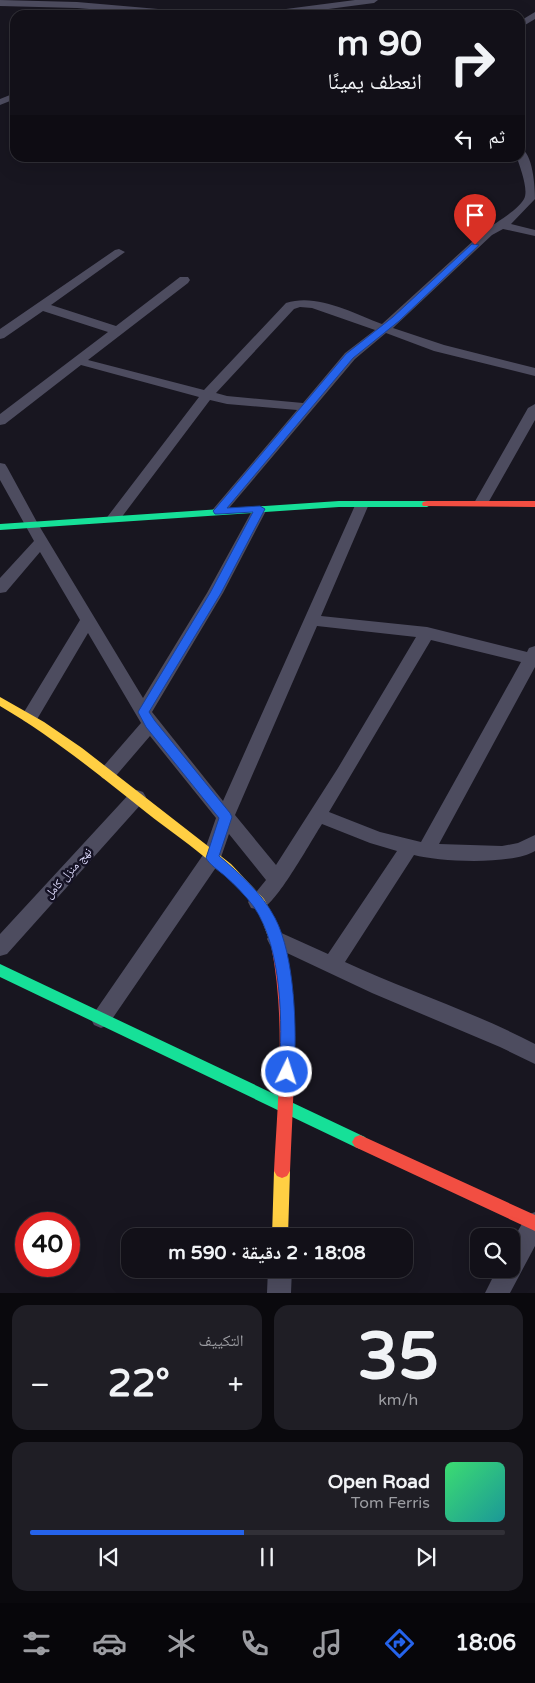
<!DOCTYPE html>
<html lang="ar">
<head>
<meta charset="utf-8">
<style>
	:root { --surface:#121018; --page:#1f1e25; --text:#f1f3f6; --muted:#9c9da2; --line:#313037; --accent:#2563eb }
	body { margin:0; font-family:"Varela Round","Noto Naskh Arabic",sans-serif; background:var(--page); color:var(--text); direction:rtl; height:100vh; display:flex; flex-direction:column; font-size:19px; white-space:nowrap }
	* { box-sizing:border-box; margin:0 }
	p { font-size:16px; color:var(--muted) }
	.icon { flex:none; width:28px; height:28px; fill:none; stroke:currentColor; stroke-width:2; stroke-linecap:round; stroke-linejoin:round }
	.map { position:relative; height:1293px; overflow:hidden; direction:ltr }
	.side { display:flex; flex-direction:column; gap:12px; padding:12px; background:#0a090d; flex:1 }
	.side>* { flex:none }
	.hud { position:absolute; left:10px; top:10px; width:515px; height:152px; border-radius:15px; box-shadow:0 5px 20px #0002,0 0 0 1px var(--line); direction:rtl; background:#121018; color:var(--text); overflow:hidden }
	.buttons { position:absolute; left:470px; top:1228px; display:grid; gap:10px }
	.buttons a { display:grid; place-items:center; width:50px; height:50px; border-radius:10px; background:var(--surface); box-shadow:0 5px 20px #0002,0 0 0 1px var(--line); font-size:25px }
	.speed { position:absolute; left:15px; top:1212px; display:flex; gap:10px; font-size:25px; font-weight:700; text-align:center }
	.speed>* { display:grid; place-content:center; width:65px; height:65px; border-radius:50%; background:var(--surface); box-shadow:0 5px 20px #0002,0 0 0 1px var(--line); line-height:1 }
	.speed .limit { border:8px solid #d22; background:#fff; color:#111 }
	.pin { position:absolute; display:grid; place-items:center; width:42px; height:42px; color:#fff; margin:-51px -21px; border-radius:50% 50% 50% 0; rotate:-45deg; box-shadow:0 0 5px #0007 }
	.pin .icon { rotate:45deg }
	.me { position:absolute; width:55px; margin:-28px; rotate:4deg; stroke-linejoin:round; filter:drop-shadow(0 0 4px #0008) }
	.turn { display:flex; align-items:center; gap:18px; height:105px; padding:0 20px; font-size:22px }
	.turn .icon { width:65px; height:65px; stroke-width:2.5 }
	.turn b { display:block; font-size:35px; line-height:42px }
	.then { display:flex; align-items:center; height:48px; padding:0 20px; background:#0003; gap:10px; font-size:19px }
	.big { font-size:38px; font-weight:700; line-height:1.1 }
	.side .widget { flex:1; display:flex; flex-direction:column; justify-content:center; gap:8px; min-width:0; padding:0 18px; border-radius:15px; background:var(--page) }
	.side .dial { align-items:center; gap:0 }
	.dial b { font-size:65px; line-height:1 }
	.song { display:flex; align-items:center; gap:15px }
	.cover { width:60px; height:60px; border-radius:8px; background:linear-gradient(135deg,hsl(140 70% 55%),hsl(180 70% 35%)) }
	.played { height:5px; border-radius:2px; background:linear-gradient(90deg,var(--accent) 45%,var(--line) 45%) }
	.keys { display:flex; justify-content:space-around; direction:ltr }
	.heat { display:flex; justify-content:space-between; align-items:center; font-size:28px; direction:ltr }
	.side .tiles { flex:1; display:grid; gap:12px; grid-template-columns:1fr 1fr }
	.widget:last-child { grid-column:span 2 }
	.trip { position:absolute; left:121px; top:1228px; width:292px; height:50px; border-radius:15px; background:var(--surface); box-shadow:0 5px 20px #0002,0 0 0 1px var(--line); font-weight:700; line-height:50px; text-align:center; direction:rtl }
	.menu { display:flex; height:80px; justify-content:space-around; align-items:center; background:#07060a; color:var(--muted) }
	.menu .icon { width:35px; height:35px }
	.menu .selected { color:var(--accent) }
	.menu b { font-size:22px; color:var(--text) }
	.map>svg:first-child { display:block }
</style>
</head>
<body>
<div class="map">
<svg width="535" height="1293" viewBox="0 0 535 1293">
	<rect width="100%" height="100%" fill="#181620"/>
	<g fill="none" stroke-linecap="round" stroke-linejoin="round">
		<path fill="#4d4c5f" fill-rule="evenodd" d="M 0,0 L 77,2 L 193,12 L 197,15 L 162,15 L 77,8 L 0,6 Z
			M 355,0 L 378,0 L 374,3 L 283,15 L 259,15 L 263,12 Z
			M 535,12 L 535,19 L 520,28 L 520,21 Z
			M 15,93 L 15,99 L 0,105 L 0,99 Z
			M 520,148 C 533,152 535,187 535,199 L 511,224 L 535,230 L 535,236 L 503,229 L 492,235 L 393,328 L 444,345 L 535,368 L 535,376 L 434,351 L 386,333 L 355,359 L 224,514 L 214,514 L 212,511 L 214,508 L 297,410 L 227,404 L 210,400 L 118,522 L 108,522 L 106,519 L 108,516 L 199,397 L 81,365 L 5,424 L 0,425 L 0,414 L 108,332 L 43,311 L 4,338 L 0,339 L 0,329 L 115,250 L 119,249 L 125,252 L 51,305 L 116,326 L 180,277 L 188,277 L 190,280 L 188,283 L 88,360 L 204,390 L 286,303 C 317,293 352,313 382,324 L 484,231 C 495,223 517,211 524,199 C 529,190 520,167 517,158 L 520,158 ZM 300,307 L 312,308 L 375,330 L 345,353 L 303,403 L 227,396 L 216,393 L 294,309 Z
			M 535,404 L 535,420 L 488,503 L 486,506 L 476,506 L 474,503 L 528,408 Z
			M 0,463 L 5,464 L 7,467 L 38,524 L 143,698 L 207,593 L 253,509 L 255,506 L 265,506 L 267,509 L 223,593 L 152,712 L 223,801 L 357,501 L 367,501 L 369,504 L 321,616 L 427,627 L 527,652 L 529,648 L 535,646 L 535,667 L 439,844 L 502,846 L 518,843 L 535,835 L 535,851 C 513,865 439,862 414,855 L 345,962 C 408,991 474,1012 535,1044 L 535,1064 L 500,1047 L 372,993 L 270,945 L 267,939 L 270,933 L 277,931 L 328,954 L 397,851 L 370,843 L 322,824 C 311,841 278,901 263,908 C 258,910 256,909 251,908 L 248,902 L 266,880 L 229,834 L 219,863 L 108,1025 L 101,1028 L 94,1025 L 91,1019 L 94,1013 L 203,855 L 216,818 L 150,736 L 114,778 L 108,780 L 102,778 L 99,773 L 102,768 L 141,723 L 88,633 L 36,721 L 30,723 L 24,721 L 21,717 L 80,620 L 40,552 L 6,592 L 0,593 L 0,578 L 34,541 L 0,480 ZM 317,626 L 416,637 L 338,768 L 276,865 L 235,815 ZM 431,640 L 521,662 L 421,842 L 380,832 L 329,812 Z
			M 137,790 L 143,792 L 146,797 L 143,802 L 7,954 L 0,956 L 0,934 L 131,792 Z
			M 535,1212 L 535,1246 L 510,1293 L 485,1293 L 497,1269 L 511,1269 L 511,1243 L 527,1215 Z
			M 268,1269 L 292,1269 L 291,1293 L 267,1293 Z"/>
		<path fill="#16e098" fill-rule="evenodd" d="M 339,501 L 427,501 L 432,504 L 427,507 L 339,507 L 0,530 L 0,524 Z
			M 0,964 L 365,1137 L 368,1142 L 365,1147 L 360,1149 L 355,1147 L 0,977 Z"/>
		<path fill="#ffcf43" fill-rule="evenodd" d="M 0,697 L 44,722 L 82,748 L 231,864 L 264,899 L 277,923 L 285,945 L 283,949 L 278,951 L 273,949 C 266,934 263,918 253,905 C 224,867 184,842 147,813 C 99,775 53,737 0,706 Z
			M 282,1164 L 287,1166 L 290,1171 L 288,1236 L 272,1236 L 274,1171 L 277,1166 Z"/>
		<path fill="#f24e42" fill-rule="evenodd" d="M 427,501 L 535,501 L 535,507 L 423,506 L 422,504 L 423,502 Z
			M 278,939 L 283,941 L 285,945 C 300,1020 293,1095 290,1171 L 287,1176 L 282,1178 L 277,1176 L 274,1171 C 278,1095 286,1020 271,945 L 273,941 Z
			M 360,1135 L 535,1215 L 535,1231 L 355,1147 L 352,1142 L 355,1137 Z"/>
	</g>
	<path fill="#2563eb" stroke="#184099" d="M 472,244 L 479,245 L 399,321 L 353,358 L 227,508 L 260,506 L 265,509 L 221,593 L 149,712 L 155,721 L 230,813 L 232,817 L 219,856 C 240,874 262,893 275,918 C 295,956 297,1030 294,1072 L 292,1077 L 287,1079 L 281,1077 L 279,1072 C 283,1024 282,948 254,907 C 246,896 235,885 225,876 C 218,870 210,865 206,858 L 219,818 L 146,727 L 138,712 L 210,593 L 253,512 L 219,514 L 215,514 L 213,511 L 215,509 L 346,354 L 393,317 Z"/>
	<g text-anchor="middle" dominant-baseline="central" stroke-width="5" stroke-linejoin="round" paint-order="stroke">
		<g font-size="12" fill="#dddafb" stroke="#151224">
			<text transform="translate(68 873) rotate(-48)">نهج منزل كامل</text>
		</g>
	</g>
</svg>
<div class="buttons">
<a><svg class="icon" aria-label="search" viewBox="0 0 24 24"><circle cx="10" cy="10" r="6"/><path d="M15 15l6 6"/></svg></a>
</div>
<div class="speed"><div class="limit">40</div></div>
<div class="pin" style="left:475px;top:245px;background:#d93025"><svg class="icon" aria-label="arrive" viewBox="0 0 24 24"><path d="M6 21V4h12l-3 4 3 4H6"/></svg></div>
<svg class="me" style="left:287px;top:1072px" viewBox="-20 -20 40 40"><circle r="17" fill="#2563eb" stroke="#fff" stroke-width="3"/><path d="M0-11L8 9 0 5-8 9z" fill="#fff"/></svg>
<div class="trip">18:08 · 2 دقيقة · 590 m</div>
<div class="hud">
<div class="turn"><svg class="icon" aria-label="right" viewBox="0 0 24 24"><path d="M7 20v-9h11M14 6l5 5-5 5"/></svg><div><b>90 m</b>انعطف يمينًا</div></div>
<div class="then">ثم<svg class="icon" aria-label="left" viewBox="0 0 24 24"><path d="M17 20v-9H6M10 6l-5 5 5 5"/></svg></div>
</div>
</div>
<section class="side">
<div class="tiles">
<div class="widget dial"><b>35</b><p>km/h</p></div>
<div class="widget"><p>التكييف</p>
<div class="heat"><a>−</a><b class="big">22°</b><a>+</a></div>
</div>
<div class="widget">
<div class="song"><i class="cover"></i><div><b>Open Road</b><p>Tom Ferris</p></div></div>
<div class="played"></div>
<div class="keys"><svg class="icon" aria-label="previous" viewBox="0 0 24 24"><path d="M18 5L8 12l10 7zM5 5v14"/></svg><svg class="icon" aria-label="pause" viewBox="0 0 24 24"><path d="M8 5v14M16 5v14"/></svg><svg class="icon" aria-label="next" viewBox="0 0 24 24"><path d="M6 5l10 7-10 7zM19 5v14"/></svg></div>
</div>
</div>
</section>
<nav class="menu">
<b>18:06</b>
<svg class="icon selected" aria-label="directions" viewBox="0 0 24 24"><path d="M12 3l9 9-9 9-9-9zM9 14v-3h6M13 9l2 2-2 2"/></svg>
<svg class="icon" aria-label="music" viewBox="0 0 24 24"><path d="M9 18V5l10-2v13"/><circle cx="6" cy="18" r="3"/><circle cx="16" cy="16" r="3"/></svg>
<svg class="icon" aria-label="phone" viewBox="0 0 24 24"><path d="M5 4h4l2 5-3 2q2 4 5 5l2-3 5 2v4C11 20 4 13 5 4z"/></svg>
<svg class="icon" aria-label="climate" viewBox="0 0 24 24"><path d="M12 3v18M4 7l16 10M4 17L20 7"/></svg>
<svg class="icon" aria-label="car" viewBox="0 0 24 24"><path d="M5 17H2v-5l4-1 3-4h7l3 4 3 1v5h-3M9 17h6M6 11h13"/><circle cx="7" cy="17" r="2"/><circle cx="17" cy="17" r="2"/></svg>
<svg class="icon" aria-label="filters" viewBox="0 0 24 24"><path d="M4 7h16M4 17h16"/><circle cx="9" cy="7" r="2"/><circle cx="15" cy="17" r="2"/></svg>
</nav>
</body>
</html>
